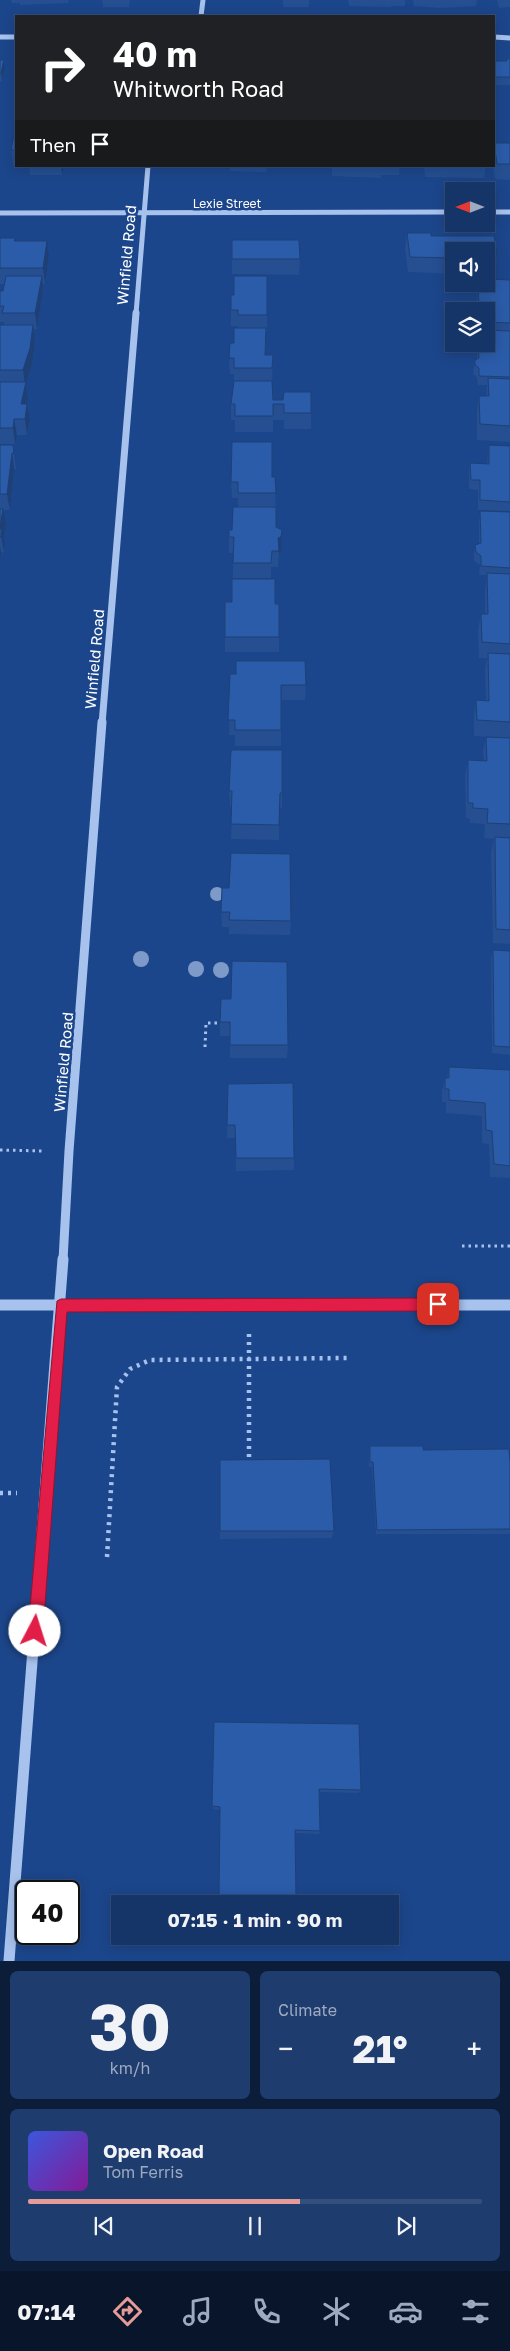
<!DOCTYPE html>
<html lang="en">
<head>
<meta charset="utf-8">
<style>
	:root { --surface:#153468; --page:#1e3c6e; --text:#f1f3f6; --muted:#9daac0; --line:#344f7c; --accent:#e69b98 }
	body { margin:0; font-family:"Golos Text",sans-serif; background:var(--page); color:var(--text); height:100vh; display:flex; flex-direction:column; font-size:19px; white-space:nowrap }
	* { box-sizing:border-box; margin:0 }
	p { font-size:16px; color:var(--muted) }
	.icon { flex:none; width:28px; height:28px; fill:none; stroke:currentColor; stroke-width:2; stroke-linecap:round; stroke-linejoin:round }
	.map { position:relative; height:1961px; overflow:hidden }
	.details { display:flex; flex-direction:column; gap:10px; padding:10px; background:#0c1d39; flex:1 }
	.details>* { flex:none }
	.hud { position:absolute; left:15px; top:15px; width:480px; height:152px; border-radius:0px; box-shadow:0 2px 12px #0003,0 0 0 1px var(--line); background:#202124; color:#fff; overflow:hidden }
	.needle { width:32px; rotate:270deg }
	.fabs { position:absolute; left:445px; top:182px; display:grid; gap:10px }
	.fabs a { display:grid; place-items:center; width:50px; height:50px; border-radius:0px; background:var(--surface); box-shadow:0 2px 12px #0003,0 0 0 1px var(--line); font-size:25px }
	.speed { position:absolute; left:15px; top:1880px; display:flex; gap:10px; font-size:25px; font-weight:700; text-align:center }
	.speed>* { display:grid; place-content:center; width:65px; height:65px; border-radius:50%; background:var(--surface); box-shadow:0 2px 12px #0003,0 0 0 1px var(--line); line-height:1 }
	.speed .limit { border:2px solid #111; border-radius:8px; background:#fff; color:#111 }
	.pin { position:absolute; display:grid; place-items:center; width:42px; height:42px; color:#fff; margin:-21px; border-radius:10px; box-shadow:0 2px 8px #0006 }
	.me { position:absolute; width:55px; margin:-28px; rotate:5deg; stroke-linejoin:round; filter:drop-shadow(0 0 4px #0008) }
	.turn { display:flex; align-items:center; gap:18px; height:105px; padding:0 15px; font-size:22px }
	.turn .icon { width:65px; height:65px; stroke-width:2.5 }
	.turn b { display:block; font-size:35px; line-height:42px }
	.then { display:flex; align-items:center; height:48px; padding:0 15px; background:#0003; gap:10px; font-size:19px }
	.big { font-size:38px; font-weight:700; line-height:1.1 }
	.details .tile { flex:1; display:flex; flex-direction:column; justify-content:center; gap:8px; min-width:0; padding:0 18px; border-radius:8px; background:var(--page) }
	.details .dial { align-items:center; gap:0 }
	.dial b { font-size:65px; line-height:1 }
	.song { display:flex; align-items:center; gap:15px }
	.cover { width:60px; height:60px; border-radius:8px; background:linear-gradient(135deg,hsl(230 70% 55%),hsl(290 70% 35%)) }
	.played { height:5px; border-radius:2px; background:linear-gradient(90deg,var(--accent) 60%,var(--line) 60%) }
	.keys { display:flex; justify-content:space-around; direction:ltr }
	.heat { display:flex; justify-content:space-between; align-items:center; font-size:28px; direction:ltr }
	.details .tiles { flex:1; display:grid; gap:10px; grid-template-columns:1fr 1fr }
	.tile:last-child { grid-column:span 2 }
	.trip { position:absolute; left:111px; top:1895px; width:288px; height:50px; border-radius:0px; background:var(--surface); box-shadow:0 2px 12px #0003,0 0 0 1px var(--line); font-weight:700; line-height:50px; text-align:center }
	.tabs { display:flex; height:80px; justify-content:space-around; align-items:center; background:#08152a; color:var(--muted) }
	.tabs .icon { width:35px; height:35px }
	.tabs .selected { color:var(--accent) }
	.tabs b { font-size:22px; color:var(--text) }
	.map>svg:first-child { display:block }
</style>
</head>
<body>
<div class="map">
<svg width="510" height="1961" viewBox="0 0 510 1961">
	<rect width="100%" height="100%" fill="#1c468b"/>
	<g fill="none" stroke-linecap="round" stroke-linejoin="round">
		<path stroke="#a7c2ed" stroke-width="3" stroke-dasharray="2.5 4" stroke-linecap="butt" d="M 205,1047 L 206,1023 L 217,1023
			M 0,1150 L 42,1151
			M 462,1246 L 510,1246"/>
		<path stroke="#a7c2ed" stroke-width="4.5" stroke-dasharray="3 5" stroke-linecap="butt" d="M 249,1334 L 249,1462
			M 0,1493 L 17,1493
			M 107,1557 L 117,1387 L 130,1369 L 150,1360 L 347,1358"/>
		<path stroke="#a7c2ed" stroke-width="5" d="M 201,16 L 203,0
			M 0,37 L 16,37
			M 494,37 L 510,38
			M 486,212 L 510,212
			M 0,213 L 454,212
			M 136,314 L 148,166"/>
		<path stroke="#a7c2ed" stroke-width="7" d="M 102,724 L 136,313"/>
		<path stroke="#a7c2ed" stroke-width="9" d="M 63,1260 L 69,1151 L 102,722"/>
		<path stroke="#a7c2ed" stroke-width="11" d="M 0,1305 L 510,1305
			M 9,1961 L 63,1259"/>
	</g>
	<g fill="#7d9ac8">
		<circle cx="217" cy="894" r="7"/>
		<circle cx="141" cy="959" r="8"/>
		<circle cx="196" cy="969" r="8"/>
		<circle cx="221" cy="970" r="8"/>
	</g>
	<path fill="#254f91" d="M 11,0 L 69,0 L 68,3 L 20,5 L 20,3 L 12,3 Z
		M 102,0 L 130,0 L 129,7 L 103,7 Z
		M 283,0 L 309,0 L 309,7 L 283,7 Z
		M 348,0 L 405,0 L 405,6 L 391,6 L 391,7 L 349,6 Z
		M 413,0 L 477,0 L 476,6 L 440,8 L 414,6 Z
		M 497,0 L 510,0 L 510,7 L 499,8 Z
		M 506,59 L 510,59 L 510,85 L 494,85 L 494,61 L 506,61 Z
		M 0,60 L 4,60 L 5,69 L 2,81 L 0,81 Z
		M 16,139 L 16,165 L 13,165 L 11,150 Z
		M 494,143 L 510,143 L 510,180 L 495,179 L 493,166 L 494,166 Z
		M 29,166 L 64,166 L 62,175 L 30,175 Z
		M 230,166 L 267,166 L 266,172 L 230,171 Z
		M 332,166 L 400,166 L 399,175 L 381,175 L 381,178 L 332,176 Z
		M 424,166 L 486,166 L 484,178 L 425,177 Z
		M 407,233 L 431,233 L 431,236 L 494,236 L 497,256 L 495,272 L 486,272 L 486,251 L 454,251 L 454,274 L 408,272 L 405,248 Z
		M 0,238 L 15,241 L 49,256 L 45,284 L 42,284 L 43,291 L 37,329 L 33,329 L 35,341 L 32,364 L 26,384 L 28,398 L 27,404 L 30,420 L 27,435 L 17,435 L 15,444 L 0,444 L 0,325 L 4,325 L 4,322 L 0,322 L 0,291 L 3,291 L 4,284 L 0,284 Z
		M 232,259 L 300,259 L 299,275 L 232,274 Z
		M 267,276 L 267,331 L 266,331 L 265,355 L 273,355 L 272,384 L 273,400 L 311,413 L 311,429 L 284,429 L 284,420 L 273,420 L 273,432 L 235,432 L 235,420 L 231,420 L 231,404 L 234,381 L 234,374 L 230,374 L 229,358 L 238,326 L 231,326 L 231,310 L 234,295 Z
		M 510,280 L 510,442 L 477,440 L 477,411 L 479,396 L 486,396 L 487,385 L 478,385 L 477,377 L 473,374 L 475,360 L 477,359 L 477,344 L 486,344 L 486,311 L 474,311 L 474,307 L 477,306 L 478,284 L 486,284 Z
		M 0,445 L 13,445 L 16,469 L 14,469 L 10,510 L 3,510 L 6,524 L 4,539 L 5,545 L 4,552 L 1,553 L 0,562 Z
		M 489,445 L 510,446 L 510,511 L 478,510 L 478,490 L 469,489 L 469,472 L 470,463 L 487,464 L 488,454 Z
		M 272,477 L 275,477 L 276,527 L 281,553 L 279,554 L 278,567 L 271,567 L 271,578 L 233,578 L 233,553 L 229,553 L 229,530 L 232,530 L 238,507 L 238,498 L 232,498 L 231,482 Z
		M 480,511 L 510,512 L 510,738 L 474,736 L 474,716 L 476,700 L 486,701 L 485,668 L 487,658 L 479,658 L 478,630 L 481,614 L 485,614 L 485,589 L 487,575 L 479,575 L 480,565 L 474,561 L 474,555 L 475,545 L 479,544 L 479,520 Z
		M 275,604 L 279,637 L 279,652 L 225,652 L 225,637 Z
		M 230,674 L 306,685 L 305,700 L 281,700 L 281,746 L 235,746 L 235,735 L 229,735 Z
		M 486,737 L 510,738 L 510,944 L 493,943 L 491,852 L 494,839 L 484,838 L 485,824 L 470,823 L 470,819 L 466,818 L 465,775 L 468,760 L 484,761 L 483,752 Z
		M 282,750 L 282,808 L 279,808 L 279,840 L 231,839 L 232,806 L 230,806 L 229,791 Z
		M 222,888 L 291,921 L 290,935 L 229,934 L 229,927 L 222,927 L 221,912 Z
		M 493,950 L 510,951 L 510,1055 L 492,1053 L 491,958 Z
		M 221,999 L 288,1045 L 287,1058 L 230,1058 L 230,1036 L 220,1036 L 220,1022 Z
		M 449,1067 L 510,1070 L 510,1178 L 490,1177 L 489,1144 L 482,1143 L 482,1116 L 446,1113 L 446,1102 L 442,1102 L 442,1091 L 445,1078 L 447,1078 Z
		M 228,1084 L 294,1158 L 294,1170 L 236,1171 L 235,1138 L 227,1138 Z
		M 370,1446 L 423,1450 L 510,1462 L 510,1534 L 376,1534 L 372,1467 L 369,1467 L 369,1451 Z
		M 220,1531 L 334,1531 L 332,1538 L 220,1539 Z
		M 214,1722 L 361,1790 L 358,1793 L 320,1792 L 320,1831 L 319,1834 L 295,1833 L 296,1897 L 295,1898 L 220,1897 L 219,1896 L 220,1810 L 213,1809 L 212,1806 Z"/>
	<path fill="#1e4076" d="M 4,60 L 5,69 L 2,81 L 1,73 Z
		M 61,166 L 64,166 L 62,175 Z
		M 47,241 L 49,256 L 45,284 L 43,268 Z
		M 42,276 L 43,291 L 37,329 L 35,313 Z
		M 33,325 L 35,341 L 32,364 L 26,384 L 28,398 L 24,420 L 21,404 L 25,385 L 23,370 Z
		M 27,404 L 30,420 L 27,435 L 25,419 Z
		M 14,419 L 17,435 L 15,444 L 13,428 Z
		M 12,453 L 14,469 L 10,510 L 7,494 Z
		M 3,509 L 6,524 L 4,539 L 5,545 L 4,552 L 0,532 L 0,527 Z
		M 282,530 L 281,553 L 279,554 L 278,538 Z
		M 0,546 L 1,553 L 0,562 Z"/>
	<path fill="#2b5ca9" stroke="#1e4076" d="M 506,59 L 510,59 L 510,77 L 494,77 L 494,61 L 507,61 Z
		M 0,60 L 4,60 L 1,73 L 0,73 Z
		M 13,139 L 16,139 L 16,150 L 11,150 Z
		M 494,143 L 510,143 L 510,164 L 497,164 Z
		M 407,233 L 431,233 L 431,236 L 494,236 L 497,256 L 486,256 L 486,251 L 454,251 L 454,258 L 410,257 Z
		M 0,238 L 15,238 L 14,241 L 47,241 L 43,268 L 0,268 Z
		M 232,240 L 299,240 L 300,259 L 232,259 Z
		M 6,276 L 42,276 L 35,313 L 2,313 L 4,306 L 0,306 L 0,291 L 3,291 Z
		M 234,276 L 267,276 L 267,315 L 238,315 L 238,310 L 231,310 L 231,295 L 234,295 Z
		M 486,279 L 510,280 L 510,323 L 486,322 L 486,311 L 474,311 L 474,307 L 479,305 L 478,284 L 486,284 Z
		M 0,325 L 33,325 L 30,348 L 23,370 L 0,370 Z
		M 234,328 L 266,328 L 265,355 L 273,355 L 272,368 L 234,368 L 234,358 L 229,358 L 230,343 L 234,343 Z
		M 486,330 L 510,331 L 510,377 L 479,376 L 479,368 L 475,365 L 475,360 L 479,358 L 478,344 L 486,344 Z
		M 488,378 L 510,379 L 510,426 L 480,424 L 479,396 L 489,396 Z
		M 234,381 L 272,381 L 273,400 L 283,400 L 284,392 L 311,392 L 311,413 L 284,413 L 284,404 L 273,404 L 273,416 L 235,416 L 235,404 L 231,404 Z
		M 0,382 L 26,382 L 21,404 L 27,404 L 25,419 L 14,419 L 13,428 L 0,428 Z
		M 232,442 L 272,442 L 272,477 L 275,477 L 276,493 L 238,493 L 238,482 L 231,482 Z
		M 0,445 L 13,445 L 14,453 L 12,453 L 7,494 L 0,494 Z
		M 489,445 L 510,446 L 510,502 L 480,500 L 480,480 L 471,480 L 470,463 L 489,464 Z
		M 233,507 L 276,507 L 276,527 L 282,530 L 281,537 L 278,538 L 279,551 L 272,551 L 271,563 L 233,563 L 234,537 L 229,537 L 229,530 L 232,530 Z
		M 0,509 L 3,509 L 0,527 Z
		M 480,511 L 510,512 L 510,568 L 481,566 L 481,556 L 476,552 L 475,545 L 481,543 Z
		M 0,529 L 2,529 L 1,536 L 0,537 Z
		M 487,573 L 510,574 L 510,644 L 482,642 L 481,614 L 488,614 Z
		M 232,579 L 275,579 L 275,604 L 279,604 L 279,637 L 225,637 L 225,602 L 232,602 Z
		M 488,653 L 510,654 L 510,722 L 477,720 L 476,700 L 489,701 Z
		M 236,661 L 305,661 L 306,685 L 281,685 L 281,730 L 235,730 L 235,720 L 228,720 L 230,674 L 236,674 Z
		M 486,737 L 510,738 L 510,824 L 487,823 L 488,809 L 473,808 L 473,803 L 468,803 L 468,760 L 487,761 Z
		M 231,750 L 282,750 L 282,793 L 280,793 L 279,825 L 231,824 L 232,791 L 229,791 Z
		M 495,837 L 510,838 L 510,930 L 496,929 Z
		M 231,853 L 290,854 L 291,921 L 229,920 L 230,912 L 221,912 L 222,888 L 229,888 Z
		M 493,950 L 510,951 L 510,1047 L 494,1046 Z
		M 232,961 L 287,962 L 288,1045 L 230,1045 L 230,1022 L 220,1022 L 221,999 L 231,999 Z
		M 449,1067 L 510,1070 L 510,1166 L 494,1164 L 492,1131 L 486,1130 L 485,1103 L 449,1100 L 449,1089 L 445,1089 L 445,1078 L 449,1078 Z
		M 293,1083 L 294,1158 L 236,1158 L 235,1125 L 227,1125 L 228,1084 Z
		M 370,1446 L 423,1446 L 423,1450 L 509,1449 L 510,1462 L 510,1529 L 377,1530 L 373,1462 L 370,1462 Z
		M 330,1459 L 334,1531 L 220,1531 L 220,1460 Z
		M 214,1722 L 359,1724 L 361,1790 L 319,1789 L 320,1831 L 295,1830 L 296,1897 L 219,1896 L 220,1807 L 212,1806 Z"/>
	<path fill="#e11d48" stroke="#92132f" d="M 438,1298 L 443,1300 L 445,1304 L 443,1309 L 438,1311 L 67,1312 L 43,1631 L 40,1636 L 35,1638 L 30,1636 L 28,1631 L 57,1301 L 61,1299 Z"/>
	<g text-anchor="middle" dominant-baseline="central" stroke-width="5" stroke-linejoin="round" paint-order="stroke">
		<g font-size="12" fill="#fff" stroke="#1c468b">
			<text x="227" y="203">Lexie Street</text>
		</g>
		<g font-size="15" fill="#fff" stroke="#1c468b">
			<text transform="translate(126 255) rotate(-85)">Winfield Road</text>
			<text transform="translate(94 659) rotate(-85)">Winfield Road</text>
			<text transform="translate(63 1062) rotate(-85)">Winfield Road</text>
		</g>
	</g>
</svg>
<div class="fabs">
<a><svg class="needle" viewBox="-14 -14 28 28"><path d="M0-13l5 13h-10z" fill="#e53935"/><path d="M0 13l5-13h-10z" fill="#9daac0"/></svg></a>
<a><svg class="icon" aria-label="sound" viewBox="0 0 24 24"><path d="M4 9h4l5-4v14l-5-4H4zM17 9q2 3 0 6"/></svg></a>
<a><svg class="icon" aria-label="layers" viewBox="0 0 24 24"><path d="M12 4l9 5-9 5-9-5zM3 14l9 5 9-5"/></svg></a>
</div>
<div class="speed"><div class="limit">40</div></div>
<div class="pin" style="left:438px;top:1304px;background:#d93025"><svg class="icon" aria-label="arrive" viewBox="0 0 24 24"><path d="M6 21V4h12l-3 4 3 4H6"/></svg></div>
<svg class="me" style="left:35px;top:1631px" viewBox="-20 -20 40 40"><circle r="19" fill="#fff"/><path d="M0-13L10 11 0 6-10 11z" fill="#e11d48"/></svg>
<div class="trip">07:15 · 1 min · 90 m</div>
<div class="hud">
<div class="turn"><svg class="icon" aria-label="right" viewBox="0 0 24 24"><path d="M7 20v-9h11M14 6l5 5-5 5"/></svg><div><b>40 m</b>Whitworth Road</div></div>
<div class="then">Then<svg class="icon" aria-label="arrive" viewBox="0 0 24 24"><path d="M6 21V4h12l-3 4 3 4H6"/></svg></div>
</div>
</div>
<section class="details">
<div class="tiles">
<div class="tile dial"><b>30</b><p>km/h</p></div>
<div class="tile"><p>Climate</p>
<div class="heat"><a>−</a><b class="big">21°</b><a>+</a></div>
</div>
<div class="tile">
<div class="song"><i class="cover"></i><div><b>Open Road</b><p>Tom Ferris</p></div></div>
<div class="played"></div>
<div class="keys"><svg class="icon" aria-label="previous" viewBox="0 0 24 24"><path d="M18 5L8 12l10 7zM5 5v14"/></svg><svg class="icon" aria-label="pause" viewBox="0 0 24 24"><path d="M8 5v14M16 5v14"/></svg><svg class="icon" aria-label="next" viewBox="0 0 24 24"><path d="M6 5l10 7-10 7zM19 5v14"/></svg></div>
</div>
</div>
</section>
<nav class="tabs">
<b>07:14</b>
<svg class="icon selected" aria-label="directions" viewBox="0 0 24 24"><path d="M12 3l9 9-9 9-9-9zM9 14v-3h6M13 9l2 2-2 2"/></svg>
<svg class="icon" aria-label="music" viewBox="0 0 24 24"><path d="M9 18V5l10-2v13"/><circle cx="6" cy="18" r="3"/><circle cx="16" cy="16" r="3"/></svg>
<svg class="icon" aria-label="phone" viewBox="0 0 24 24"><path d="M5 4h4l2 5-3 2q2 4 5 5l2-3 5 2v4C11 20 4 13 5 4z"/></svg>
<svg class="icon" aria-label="climate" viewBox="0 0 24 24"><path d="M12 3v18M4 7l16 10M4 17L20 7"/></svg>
<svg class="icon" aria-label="car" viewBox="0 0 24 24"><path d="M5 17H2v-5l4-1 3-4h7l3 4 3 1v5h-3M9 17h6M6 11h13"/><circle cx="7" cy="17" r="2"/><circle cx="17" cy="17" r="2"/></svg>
<svg class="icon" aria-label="filters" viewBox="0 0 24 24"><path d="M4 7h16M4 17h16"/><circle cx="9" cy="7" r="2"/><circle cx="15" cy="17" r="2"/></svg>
</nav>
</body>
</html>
